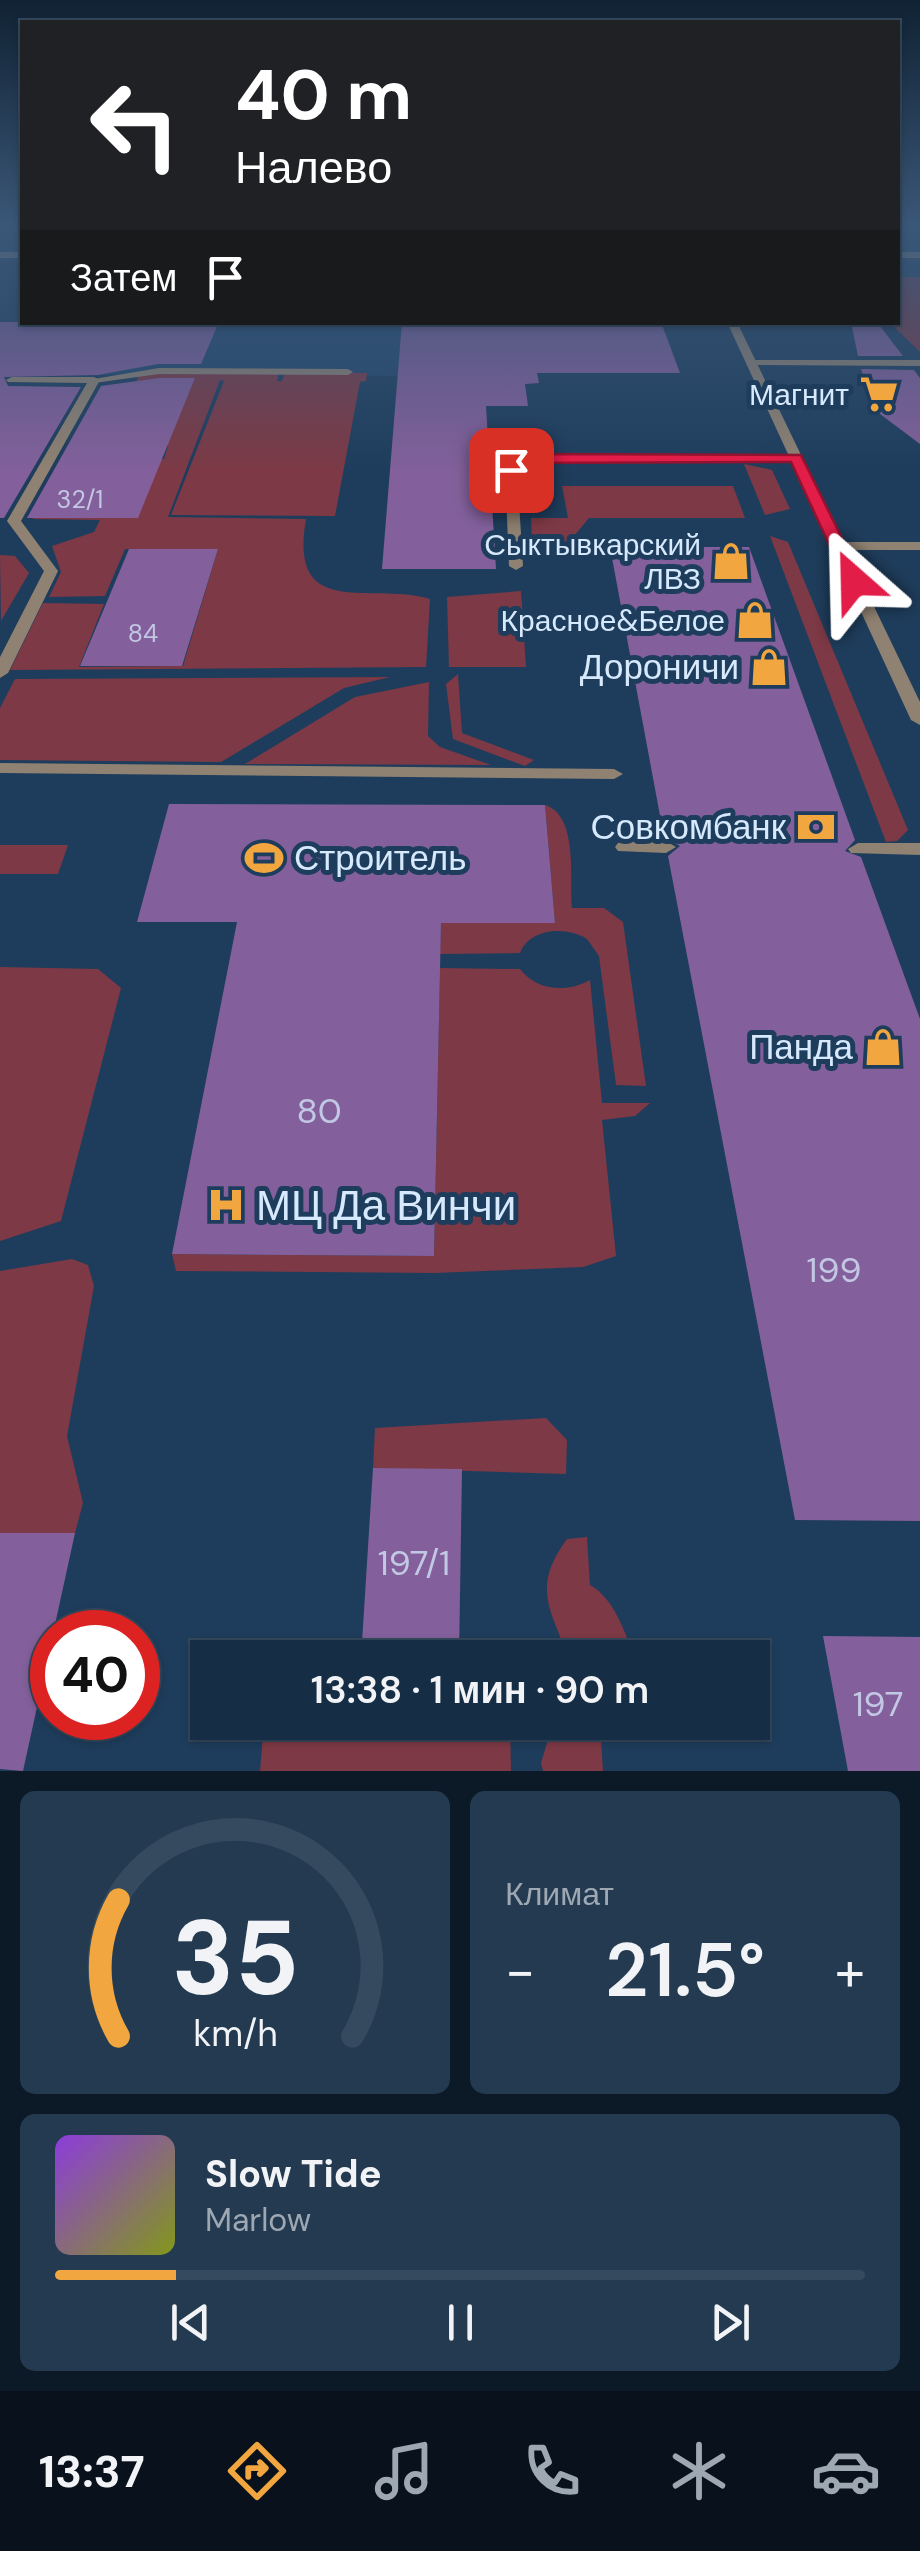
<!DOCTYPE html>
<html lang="ru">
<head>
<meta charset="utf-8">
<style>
	:root { --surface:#162e45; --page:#233a50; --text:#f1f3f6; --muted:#9ea8b3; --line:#354a5e; --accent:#f1a63f }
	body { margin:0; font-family:"DM Sans",sans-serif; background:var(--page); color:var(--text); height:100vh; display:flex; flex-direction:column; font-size:38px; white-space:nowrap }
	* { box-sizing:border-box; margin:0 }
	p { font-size:32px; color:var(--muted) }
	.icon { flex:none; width:55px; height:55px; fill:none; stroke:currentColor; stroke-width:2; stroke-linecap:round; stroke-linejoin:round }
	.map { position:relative; height:1771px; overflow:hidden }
	.panel { display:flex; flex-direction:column; gap:20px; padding:20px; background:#0c1926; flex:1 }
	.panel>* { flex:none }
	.banner { position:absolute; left:20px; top:20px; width:880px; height:305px; border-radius:0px; box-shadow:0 2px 8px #0004,0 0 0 2px var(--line); background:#202124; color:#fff; overflow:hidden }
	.speed { position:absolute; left:30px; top:1610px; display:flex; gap:20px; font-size:50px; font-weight:700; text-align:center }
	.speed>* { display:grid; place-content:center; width:130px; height:130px; border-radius:50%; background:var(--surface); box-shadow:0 2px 8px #0004,0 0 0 2px var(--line); line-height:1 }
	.speed .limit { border:15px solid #d22; background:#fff; color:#111 }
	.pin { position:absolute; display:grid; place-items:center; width:85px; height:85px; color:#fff; margin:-42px; border-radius:20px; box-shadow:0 5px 15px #0006 }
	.me { position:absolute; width:110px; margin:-55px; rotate:335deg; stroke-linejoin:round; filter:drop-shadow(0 0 8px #0008) }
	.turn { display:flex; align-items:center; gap:35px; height:210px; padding:0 50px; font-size:45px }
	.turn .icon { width:130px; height:130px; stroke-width:2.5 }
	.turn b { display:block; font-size:70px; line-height:85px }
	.then { display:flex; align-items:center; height:95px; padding:0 50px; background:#0003; gap:20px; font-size:38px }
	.big { font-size:75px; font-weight:600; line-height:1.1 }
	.panel .widget { flex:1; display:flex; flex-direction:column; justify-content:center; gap:15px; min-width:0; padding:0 35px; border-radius:15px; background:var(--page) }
	.panel .dial { align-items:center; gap:0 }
	.dial svg { height:260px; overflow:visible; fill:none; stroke:var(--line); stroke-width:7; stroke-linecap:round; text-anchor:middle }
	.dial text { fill:var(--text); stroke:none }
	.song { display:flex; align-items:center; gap:30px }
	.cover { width:120px; height:120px; border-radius:15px; background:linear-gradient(135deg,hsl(270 70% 55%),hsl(70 70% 35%)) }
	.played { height:10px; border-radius:5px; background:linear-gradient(90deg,var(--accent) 15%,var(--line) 15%) }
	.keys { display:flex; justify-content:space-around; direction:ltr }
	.heat { display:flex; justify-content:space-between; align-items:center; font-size:55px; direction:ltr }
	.panel .tiles { flex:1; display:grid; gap:20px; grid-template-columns:1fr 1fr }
	.widget:last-child { grid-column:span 2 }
	.trip { position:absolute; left:190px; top:1640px; width:580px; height:100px; border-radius:0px; background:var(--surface); box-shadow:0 2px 8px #0004,0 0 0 2px var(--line); font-weight:600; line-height:100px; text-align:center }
	.menu { display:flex; height:160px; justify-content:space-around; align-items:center; background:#09121c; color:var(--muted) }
	.menu .icon { width:70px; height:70px }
	.menu .active { color:var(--accent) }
	.menu b { font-size:45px; color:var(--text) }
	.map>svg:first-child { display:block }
</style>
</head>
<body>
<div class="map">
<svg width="920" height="1771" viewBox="0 0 920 1771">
	<rect width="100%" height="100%" fill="#1e3d5c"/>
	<path fill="#23476c" d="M 78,323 L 406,323 L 400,376 L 40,375 Z"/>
	<path fill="#7d3945" d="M 898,277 L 920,277 L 920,352 L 890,323 L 898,322 Z
		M 160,373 L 279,373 L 277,381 L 282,381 L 285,373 L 367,373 L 366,381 L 360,382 L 335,516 L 171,515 L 224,381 L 220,380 L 168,517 L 306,519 C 288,622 370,581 430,599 L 426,667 L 10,670 L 43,603 L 104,604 L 79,667 L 183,666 L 218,549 L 125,549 L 105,596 L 49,597 L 61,572 L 52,546 L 94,532 L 100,520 L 33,519 L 63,465 L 164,459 L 168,446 L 135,384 L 139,375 Z
		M 744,464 L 772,470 L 790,509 L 765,515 Z
		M 562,486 L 733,486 L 745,518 L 589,518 L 565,547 L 532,546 L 531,518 L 568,518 Z
		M 770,536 L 788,542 L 908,830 L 897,841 L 886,842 Z
		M 0,555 L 15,556 L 29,573 L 1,621 Z
		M 521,591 L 526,667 L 449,667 L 447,597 Z
		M 458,674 L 462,733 L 534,760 L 525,766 L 453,739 L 446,684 Z
		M 390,677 L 344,688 L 221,762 L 0,760 L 0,708 L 15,679 Z
		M 429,682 L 428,736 L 440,747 L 491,765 L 245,764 L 355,697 Z
		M 545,805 C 578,815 570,878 572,908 L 604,908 L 623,922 L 646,1086 L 616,1085 L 599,956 L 587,939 C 566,926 530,928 520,953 L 440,954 L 441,923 L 555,923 Z
		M 0,845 L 68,845 L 58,874 L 0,874 Z
		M 0,967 L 98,969 L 121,988 L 61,1221 L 0,1241 Z
		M 440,968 L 520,969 C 537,991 567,993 590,980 L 602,1103 L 650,1103 L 635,1116 L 602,1120 L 616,1256 L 583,1267 L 434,1273 L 176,1271 L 172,1254 L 434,1256 Z
		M 72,1259 L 88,1265 L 94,1286 L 67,1436 L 83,1503 L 75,1533 L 0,1533 L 0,1271 Z
		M 546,1418 L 567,1440 L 566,1474 L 373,1468 L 375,1428 Z
		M 587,1537 L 590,1585 C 615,1599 624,1632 635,1657 L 568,1657 C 551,1609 531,1588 567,1539 Z
		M 264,1723 L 510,1723 L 511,1771 L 260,1771 Z
		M 553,1723 L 600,1723 L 603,1771 L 543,1771 L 541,1763 Z"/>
	<path fill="#83609b" d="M 0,322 L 219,322 L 201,364 L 158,364 L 98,375 L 4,377 L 8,386 L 81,387 L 4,518 L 0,518 Z
		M 402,322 L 661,322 L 680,373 L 537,373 L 539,383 L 525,384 L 528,406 L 486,406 L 496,569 L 382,569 Z
		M 851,322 L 877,322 L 903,356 L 858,356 Z
		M 861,369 L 914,370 L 920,378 L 920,444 L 876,411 Z
		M 159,378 L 195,378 L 138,518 L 27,518 L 101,386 Z
		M 610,547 L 749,547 L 855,840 L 845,851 L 861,857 L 920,1019 L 920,1521 L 795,1520 L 668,856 L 680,846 L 664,837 Z
		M 129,549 L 218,549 L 182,666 L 80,666 Z
		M 169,804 L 545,805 L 555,923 L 441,923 L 434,1256 L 172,1254 L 237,922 L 137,922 Z
		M 373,1468 L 462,1469 L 459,1658 L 361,1658 Z
		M 0,1533 L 75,1533 L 23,1771 L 0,1769 Z
		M 823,1636 L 920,1637 L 920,1771 L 848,1771 Z"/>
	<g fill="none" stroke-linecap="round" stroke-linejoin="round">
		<path fill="#908272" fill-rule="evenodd" d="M 751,360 L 920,360 L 920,366 L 747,365 L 747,361 Z
			M 159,368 L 348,369 L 353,372 L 348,375 L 159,374 L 94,383 L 88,380 Z
			M 797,454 L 803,458 L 801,461 L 527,462 L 517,470 L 523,566 L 516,570 L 509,566 L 505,469 L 520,455 Z
			M 920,542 L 920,550 L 838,550 L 831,546 L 838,542 Z
			M 0,763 L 614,769 L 623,774 L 614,779 L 0,773 Z
			M 625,841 L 666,841 L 676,847 L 666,853 L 618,851 L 615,847 L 618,843 Z
			M 858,843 L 920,843 L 920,855 L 851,853 L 848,849 Z"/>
		<path fill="#908272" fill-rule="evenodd" d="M 12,377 L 94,377 L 100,380 L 21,521 L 58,571 L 8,673 L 0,678 L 0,657 L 44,571 L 7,521 L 87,383 L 8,382 L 6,380 Z"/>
		<path fill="#908272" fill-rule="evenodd" d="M 727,322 L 737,322 L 920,702 L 920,725 L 911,720 Z"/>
		<path fill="#c0aa8f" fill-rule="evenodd" d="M 0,252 L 22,252 L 22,258 L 0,258 Z
			M 898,252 L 920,252 L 920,258 L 898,258 Z"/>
	</g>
	<linearGradient id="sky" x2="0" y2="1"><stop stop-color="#102233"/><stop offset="0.48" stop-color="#3b5778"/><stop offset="1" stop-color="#3b5778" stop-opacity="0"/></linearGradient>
	<rect width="920" height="473" fill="url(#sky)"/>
	<path fill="#e11d48" stroke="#92132f" stroke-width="2.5" d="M 524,454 L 801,455 L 863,581 L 854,586 L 846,581 L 791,462 L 527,463 L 516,473 L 506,473 L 506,466 Z"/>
	<defs>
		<g id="supermarket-bare" transform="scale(3)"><path d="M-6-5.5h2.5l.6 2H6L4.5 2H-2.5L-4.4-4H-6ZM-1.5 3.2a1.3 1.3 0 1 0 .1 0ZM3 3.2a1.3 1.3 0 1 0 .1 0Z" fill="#f1a63f" stroke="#1e3d5c" stroke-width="2.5" paint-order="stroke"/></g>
		<g id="shop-bare" transform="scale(3)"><path d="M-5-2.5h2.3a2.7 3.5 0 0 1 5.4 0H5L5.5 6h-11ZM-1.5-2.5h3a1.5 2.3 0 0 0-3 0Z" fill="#f1a63f" stroke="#1e3d5c" stroke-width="2.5" paint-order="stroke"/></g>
		<g id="bank-bare" transform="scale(3)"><path d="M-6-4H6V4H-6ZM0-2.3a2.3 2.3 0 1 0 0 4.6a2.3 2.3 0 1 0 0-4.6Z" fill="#f1a63f" stroke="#1e3d5c" stroke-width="2.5" paint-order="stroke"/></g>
		<g id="stadium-bare" transform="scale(3)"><path d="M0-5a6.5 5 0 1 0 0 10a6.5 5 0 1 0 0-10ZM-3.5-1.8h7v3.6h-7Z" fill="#f1a63f" stroke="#1e3d5c" stroke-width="2.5" paint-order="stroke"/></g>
		<g id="hospital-bare" transform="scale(3)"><path d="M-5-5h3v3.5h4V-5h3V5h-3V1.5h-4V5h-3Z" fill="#f1a63f" stroke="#1e3d5c" stroke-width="2.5" paint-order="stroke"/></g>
	</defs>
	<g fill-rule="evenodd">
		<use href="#supermarket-bare" x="879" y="394"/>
		<use href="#shop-bare" x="731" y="561"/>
		<use href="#shop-bare" x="755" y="620"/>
		<use href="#shop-bare" x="769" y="667"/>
		<use href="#bank-bare" x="816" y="827"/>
		<use href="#stadium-bare" x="264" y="858"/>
		<use href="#shop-bare" x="883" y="1047"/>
		<use href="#hospital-bare" x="226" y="1205"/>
	</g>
	<g text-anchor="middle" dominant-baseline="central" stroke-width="10" stroke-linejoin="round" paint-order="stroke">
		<g font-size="25" fill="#c2c7e4">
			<text x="80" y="499">32/1</text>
			<text x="143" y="633">84</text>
		</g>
		<g font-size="30" fill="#d7e9fd" stroke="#1e3d5c" text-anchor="end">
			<text x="849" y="394">Магнит</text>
			<text x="701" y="544">Сыктывкарский<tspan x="701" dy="34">ЛВЗ</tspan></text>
			<text x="725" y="620">Красное&amp;Белое</text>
		</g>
		<g font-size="35" fill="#d7e9fd" stroke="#1e3d5c" text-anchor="end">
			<text x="739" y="667">Дороничи</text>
			<text x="786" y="827">Совкомбанк</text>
			<text x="294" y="858" text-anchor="start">Строитель</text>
			<text x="853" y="1047">Панда</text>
		</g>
		<g font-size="35" fill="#c2c7e4">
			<text x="319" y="1111">80</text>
			<text x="834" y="1270">199</text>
			<text x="414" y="1563">197/1</text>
			<text x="878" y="1704">197</text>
		</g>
		<g font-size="42" fill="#d7e9fd" stroke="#1e3d5c" text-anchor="start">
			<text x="256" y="1205">МЦ Да Винчи</text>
		</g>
	</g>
</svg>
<div class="speed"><div class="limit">40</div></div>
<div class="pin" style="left:511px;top:470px;background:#d93025"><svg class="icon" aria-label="arrive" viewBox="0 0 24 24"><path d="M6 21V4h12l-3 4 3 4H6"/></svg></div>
<svg class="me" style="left:854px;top:581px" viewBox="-20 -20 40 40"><path d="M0-17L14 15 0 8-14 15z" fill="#e11d48" stroke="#fff" stroke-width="4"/></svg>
<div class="trip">13:38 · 1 мин · 90 m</div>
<div class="banner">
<div class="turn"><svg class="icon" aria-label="left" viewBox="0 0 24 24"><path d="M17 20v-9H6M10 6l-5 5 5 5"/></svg><div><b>40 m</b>Налево</div></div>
<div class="then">Затем<svg class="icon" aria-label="arrive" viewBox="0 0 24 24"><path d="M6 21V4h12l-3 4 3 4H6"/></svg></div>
</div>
</div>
<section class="panel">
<div class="tiles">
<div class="widget dial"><svg viewBox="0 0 100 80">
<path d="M14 69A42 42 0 1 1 86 69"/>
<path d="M14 69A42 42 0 0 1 14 27" stroke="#f1a63f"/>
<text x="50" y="56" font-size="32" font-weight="700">35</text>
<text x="50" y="72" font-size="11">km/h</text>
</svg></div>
<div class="widget"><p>Климат</p>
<div class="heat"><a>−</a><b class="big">21.5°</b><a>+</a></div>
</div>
<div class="widget">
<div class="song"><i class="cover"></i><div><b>Slow Tide</b><p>Marlow</p></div></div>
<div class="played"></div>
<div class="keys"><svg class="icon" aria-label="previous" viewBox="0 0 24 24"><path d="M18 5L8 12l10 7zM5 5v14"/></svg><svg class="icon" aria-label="pause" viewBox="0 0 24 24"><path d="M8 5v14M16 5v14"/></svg><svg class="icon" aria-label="next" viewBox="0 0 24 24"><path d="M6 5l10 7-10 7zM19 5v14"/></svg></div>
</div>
</div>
</section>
<nav class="menu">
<b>13:37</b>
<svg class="icon active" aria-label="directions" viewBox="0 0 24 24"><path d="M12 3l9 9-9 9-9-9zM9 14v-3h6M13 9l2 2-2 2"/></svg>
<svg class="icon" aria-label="music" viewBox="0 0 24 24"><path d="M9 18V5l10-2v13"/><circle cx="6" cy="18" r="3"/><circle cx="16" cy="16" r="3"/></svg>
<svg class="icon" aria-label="phone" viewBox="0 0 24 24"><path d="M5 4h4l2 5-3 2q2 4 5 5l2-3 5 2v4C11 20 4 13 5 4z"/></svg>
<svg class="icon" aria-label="climate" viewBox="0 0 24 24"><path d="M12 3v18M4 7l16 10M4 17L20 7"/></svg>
<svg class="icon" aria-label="car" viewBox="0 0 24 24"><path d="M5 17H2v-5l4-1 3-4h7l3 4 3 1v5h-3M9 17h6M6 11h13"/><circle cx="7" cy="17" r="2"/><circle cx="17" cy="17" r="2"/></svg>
</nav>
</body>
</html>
